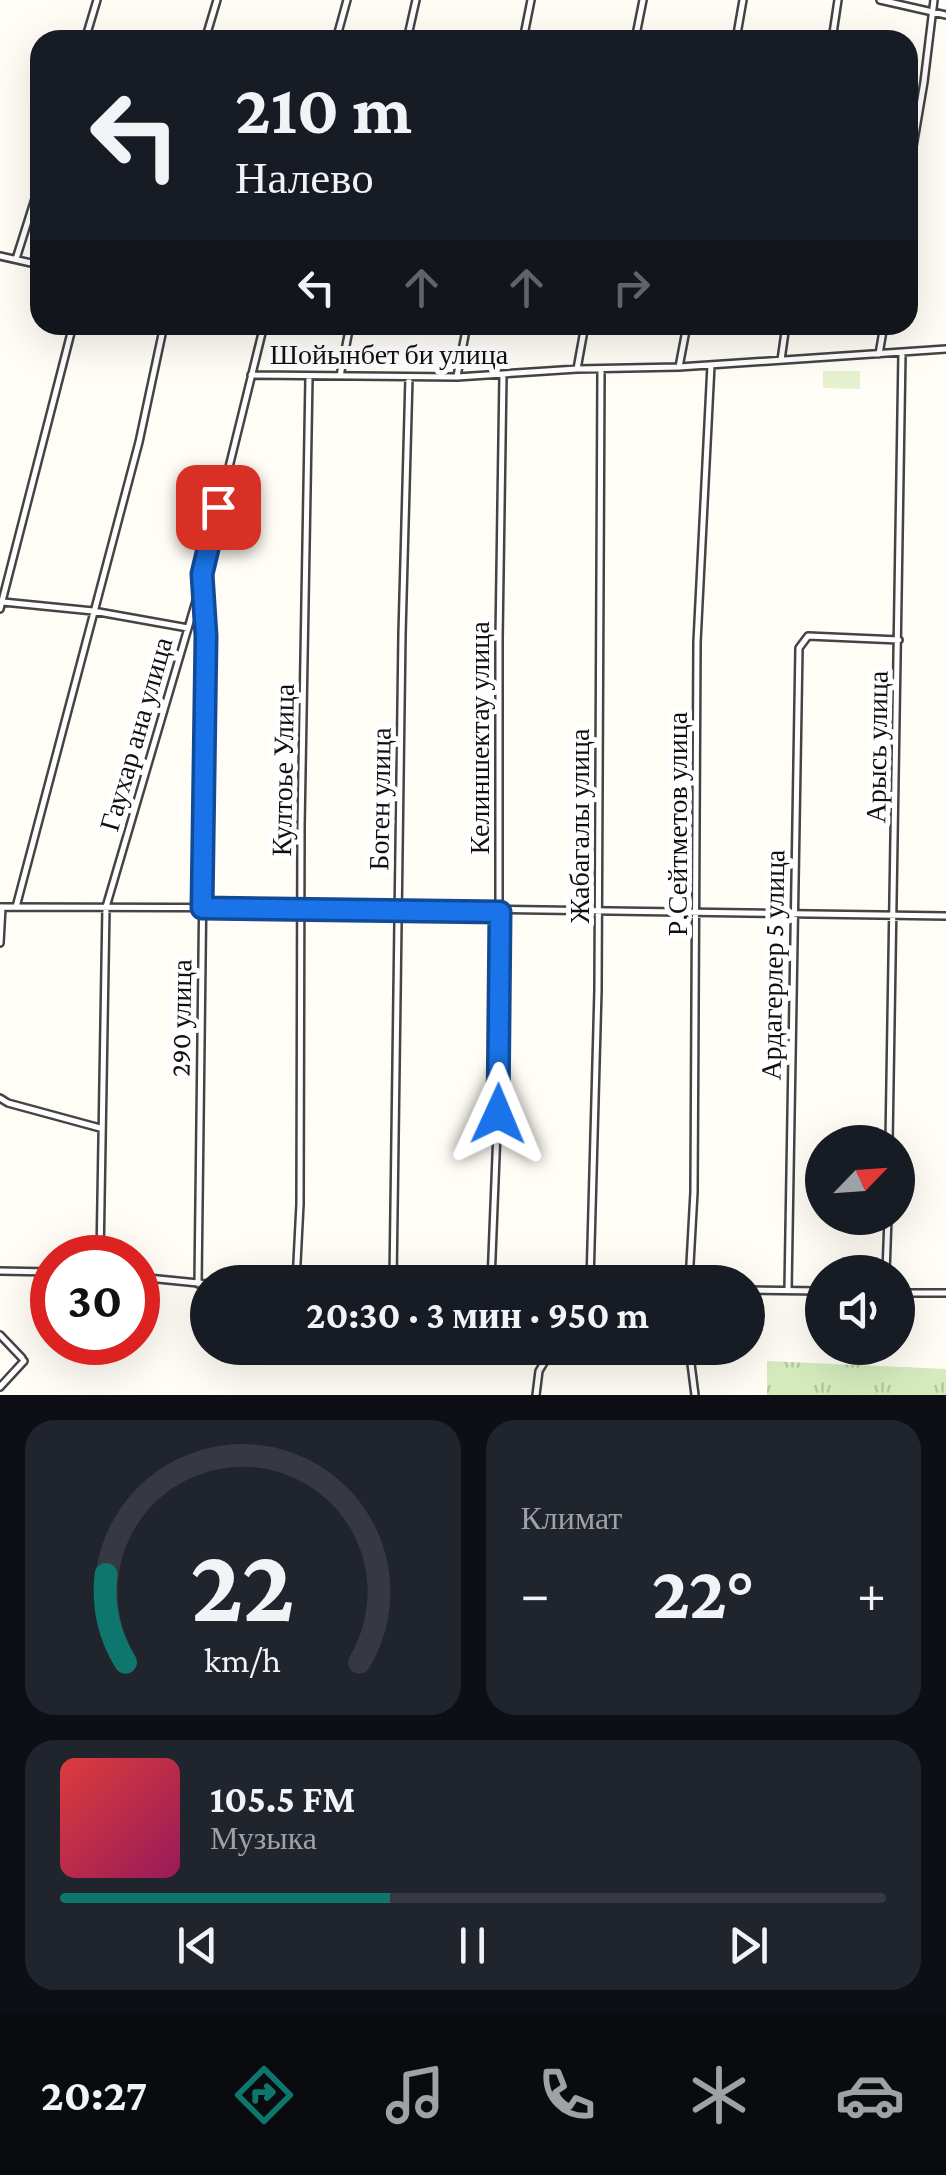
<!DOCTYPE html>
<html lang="ru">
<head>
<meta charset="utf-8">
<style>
	:root { --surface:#171b24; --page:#20242c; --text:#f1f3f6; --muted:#9ea1a6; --line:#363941; --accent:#0f766e }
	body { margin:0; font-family:"Crimson Pro",serif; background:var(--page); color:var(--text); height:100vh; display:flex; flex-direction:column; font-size:38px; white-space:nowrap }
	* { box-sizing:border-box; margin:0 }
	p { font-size:32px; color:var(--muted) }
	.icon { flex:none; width:55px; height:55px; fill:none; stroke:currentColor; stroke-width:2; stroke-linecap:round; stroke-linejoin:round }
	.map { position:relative; height:1395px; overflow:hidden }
	.details { display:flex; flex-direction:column; gap:25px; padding:25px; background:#0d0f14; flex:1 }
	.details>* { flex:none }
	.top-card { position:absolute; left:30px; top:30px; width:888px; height:305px; border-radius:30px; box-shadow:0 10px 40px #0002; background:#171b24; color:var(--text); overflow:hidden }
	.needle { width:65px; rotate:65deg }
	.controls { position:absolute; left:805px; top:1125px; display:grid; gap:20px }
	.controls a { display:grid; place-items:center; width:110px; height:110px; border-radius:50%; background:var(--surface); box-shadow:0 10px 40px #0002; font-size:50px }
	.speed { position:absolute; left:30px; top:1235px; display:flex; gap:20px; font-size:50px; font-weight:700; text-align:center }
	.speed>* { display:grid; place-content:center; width:130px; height:130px; border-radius:50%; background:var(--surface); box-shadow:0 10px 40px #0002; line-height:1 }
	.speed .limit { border:15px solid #d22; background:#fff; color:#111 }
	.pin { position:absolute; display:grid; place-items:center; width:85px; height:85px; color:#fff; margin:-42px; border-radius:20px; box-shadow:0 5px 15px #0006 }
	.me { position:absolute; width:110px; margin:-55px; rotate:1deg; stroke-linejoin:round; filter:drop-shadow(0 0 8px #0008) }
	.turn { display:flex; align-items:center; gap:35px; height:210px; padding:0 40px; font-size:45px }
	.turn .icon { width:130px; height:130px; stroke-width:2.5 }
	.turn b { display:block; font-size:70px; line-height:85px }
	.lanes { display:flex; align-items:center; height:95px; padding:0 40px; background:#0003; justify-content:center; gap:50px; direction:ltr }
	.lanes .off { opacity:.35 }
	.big { font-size:75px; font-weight:700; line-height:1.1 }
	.details .tile { flex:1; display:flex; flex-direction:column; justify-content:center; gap:15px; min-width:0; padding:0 35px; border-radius:30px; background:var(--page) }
	.details .dial { align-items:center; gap:0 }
	.dial svg { height:260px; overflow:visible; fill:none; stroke:var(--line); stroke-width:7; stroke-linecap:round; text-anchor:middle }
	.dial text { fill:var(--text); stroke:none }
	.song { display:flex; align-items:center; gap:30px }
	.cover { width:120px; height:120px; border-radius:15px; background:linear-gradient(135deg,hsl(0 70% 55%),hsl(330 70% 35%)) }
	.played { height:10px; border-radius:5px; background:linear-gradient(90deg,var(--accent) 40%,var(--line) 40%) }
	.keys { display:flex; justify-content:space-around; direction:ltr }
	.heat { display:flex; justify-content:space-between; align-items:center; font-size:55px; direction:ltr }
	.details .tiles { flex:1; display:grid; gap:25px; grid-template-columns:1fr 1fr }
	.tile:last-child { grid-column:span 2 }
	.trip { position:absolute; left:190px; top:1265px; width:575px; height:100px; border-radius:50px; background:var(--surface); box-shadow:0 10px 40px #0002; font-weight:700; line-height:100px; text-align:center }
	.menu { display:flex; height:160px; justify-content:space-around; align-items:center; background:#090b0e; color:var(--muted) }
	.menu .icon { width:70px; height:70px }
	.menu .current { color:var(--accent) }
	.menu b { font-size:45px; color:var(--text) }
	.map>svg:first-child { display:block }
</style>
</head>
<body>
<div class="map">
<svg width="946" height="1395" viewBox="0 0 946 1395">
	<defs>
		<pattern id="park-tufts" width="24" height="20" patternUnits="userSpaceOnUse" patternTransform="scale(2.5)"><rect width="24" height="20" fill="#d5ebbd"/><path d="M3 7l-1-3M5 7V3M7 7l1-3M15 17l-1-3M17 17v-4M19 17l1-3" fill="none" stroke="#b6c8a1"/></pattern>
	</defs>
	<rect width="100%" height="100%" fill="#fffdf5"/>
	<path fill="url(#park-tufts)" d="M 767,1361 L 946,1369 L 946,1395 L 767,1395 Z"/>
	<path fill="#e6f2cf" d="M 823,371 L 860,371 L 860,389 L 823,388 Z"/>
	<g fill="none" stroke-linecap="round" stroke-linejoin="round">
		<g stroke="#444" stroke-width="10">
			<path id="street" d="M 880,0 L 946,15
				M 85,40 L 97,0
				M 205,40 L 217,0
				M 336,40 L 347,0
				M 407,40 L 416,0
				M 523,40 L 531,0
				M 635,40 L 643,0
				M 736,40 L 743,0
				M 832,40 L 838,0
				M 908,176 L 924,82 L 934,0
				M 0,256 L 40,265
				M 16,259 L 40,183
				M 879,354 L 884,325
				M 781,360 L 786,325
				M 679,367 L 687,325
				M 577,369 L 585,325
				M 251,375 L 457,377 L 577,369 L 679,367 L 946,349
				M 340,376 L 350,325
				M 457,376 L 467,325
				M 3,602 L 93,611 L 188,628
				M 0,609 L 73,325
				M 0,907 L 398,908 L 946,916
				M 16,907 L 139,442 L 164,325
				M 0,943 L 2,907
				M 0,1098 L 8,1103 L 100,1128
				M 889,1142 L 902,353
				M 100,1258 L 106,907 L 196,601 L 264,325
				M 0,1271 L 52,1272
				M 886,1272 L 888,1218
				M 138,1277 L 208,1284
				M 296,1282 L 300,1204 L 301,826 L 309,377
				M 393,1282 L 402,634 L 409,377
				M 491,1282 L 499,1080 L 499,638 L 503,374
				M 590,1282 L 598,990 L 601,369
				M 689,1282 L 694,1192 L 697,642 L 711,365
				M 198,1284 L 206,636 L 203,582
				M 748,1290 L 822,1291
				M 788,1290 L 799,648 L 808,636 L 899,640
				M 898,1293 L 946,1293
				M 0,1335 L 22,1358
				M 689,1348 L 695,1395
				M 0,1387 L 24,1361
				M 536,1395 L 539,1371 L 553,1348"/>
		</g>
		<use href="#street" stroke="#fff" stroke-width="5"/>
	</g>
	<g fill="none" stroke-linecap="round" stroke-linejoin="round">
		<g stroke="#114b97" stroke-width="25">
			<path id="route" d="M 218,507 L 202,574 L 206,636 L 202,908 L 500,912 L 498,1114"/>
		</g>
		<use href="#route" stroke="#1a73e8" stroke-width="18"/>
	</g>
	<g text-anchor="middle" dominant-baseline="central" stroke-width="10" stroke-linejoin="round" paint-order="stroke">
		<g font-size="28" fill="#111" stroke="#fff">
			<text x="389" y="354">Шойынбет би улица</text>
			<text transform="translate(136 734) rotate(-74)">Гаухар ана улица</text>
			<text transform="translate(479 738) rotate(-90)">Келиншектау улица</text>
			<text transform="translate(877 747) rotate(-89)">Арысь улица</text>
			<text transform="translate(283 770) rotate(-89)">Култоье Улица</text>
			<text transform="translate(380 799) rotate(-89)">Боген улица</text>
			<text transform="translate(677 824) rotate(-90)">Р.Сейтметов улица</text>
			<text transform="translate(579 826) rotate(-90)">Жабагалы улица</text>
			<text transform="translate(773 965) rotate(-89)">Ардагерлер 5 улица</text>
			<text transform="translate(181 1018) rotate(-89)">290 улица</text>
		</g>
	</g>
</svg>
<div class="controls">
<a><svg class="needle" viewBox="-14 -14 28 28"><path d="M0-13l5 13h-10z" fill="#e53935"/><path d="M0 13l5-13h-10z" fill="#9ea1a6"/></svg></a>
<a><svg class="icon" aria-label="sound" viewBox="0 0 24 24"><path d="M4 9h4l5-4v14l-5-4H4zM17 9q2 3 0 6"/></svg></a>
</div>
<div class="speed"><div class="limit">30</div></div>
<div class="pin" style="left:218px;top:507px;background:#d93025"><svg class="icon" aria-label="arrive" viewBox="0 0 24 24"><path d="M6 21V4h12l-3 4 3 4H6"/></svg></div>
<svg class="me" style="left:498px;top:1114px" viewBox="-20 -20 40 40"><path d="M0-17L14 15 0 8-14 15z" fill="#1a73e8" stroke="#fff" stroke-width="4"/></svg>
<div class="trip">20:30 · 3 мин · 950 m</div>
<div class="top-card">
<div class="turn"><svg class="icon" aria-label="left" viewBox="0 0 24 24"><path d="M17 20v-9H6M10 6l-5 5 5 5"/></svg><div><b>210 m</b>Налево</div></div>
<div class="lanes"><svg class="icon" aria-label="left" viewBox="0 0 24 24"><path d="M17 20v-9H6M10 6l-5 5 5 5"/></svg><svg class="icon off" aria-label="ahead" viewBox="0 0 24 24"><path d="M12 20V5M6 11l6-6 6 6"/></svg><svg class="icon off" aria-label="ahead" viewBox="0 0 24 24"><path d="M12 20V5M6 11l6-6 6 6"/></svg><svg class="icon off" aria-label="right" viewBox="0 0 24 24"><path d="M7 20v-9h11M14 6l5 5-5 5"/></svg></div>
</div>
</div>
<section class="details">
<div class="tiles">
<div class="tile dial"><svg viewBox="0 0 100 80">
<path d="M14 69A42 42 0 1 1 86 69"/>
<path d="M14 69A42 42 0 0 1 8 42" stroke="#0f766e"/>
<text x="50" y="56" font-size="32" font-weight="700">22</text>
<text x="50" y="72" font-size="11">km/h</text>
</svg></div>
<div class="tile"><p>Климат</p>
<div class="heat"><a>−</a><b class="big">22°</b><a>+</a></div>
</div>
<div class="tile">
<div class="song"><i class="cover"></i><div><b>105.5 FM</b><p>Музыка</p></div></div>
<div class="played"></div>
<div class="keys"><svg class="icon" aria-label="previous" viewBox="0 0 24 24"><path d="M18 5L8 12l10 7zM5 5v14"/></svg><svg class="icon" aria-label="pause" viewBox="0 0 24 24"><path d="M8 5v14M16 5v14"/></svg><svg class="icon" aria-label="next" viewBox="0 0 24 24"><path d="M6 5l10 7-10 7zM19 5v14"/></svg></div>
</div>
</div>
</section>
<nav class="menu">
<b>20:27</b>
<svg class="icon current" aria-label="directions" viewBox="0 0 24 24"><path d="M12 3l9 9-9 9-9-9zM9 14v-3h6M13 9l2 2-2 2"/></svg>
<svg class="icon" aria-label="music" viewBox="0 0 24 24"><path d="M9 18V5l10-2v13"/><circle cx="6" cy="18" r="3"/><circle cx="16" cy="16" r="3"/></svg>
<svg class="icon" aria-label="phone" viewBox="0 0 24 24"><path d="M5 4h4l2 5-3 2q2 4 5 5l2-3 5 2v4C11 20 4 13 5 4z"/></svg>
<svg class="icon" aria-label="climate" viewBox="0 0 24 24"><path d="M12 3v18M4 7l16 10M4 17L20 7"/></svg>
<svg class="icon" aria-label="car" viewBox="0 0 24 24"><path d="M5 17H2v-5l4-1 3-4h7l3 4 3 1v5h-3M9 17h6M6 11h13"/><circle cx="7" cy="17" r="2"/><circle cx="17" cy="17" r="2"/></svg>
</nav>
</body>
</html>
